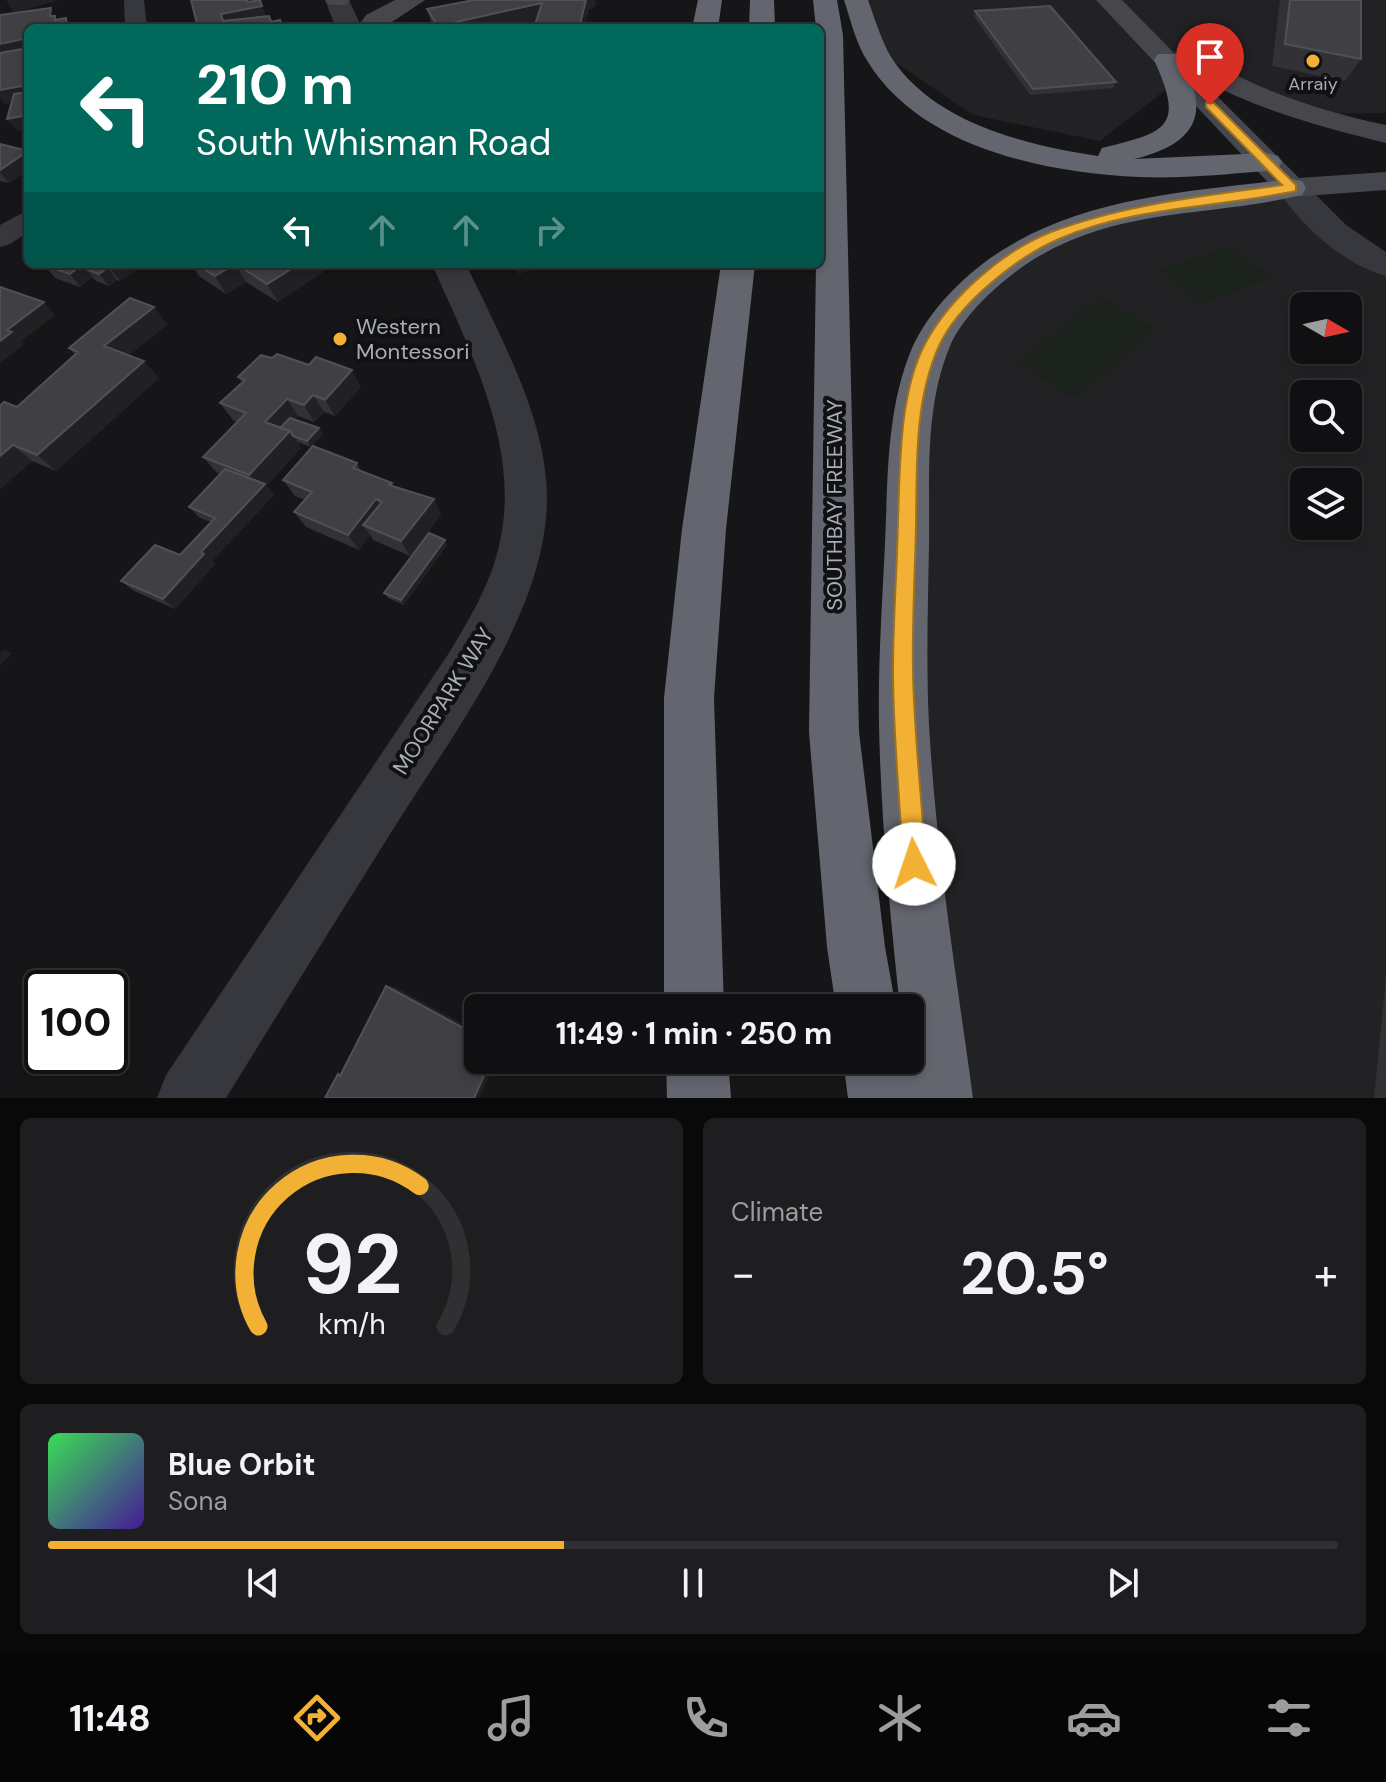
<!DOCTYPE html>
<html lang="en">
<head>
<meta charset="utf-8">
<style>
	:root { --surface:#101012; --page:#1e1e20; --text:#f1f3f6; --muted:#9c9d9f; --line:#303032; --accent:#f2b134 }
	body { margin:0; font-family:"DM Sans",sans-serif; background:var(--page); color:var(--text); height:100vh; display:flex; flex-direction:column; font-size:30px; white-space:nowrap }
	* { box-sizing:border-box; margin:0 }
	p { font-size:26px; color:var(--muted) }
	.icon { flex:none; width:44px; height:44px; fill:none; stroke:currentColor; stroke-width:2; stroke-linecap:round; stroke-linejoin:round }
	.map { position:relative; height:1098px; overflow:hidden }
	.details { display:flex; flex-direction:column; gap:20px; padding:20px; background:#09090a; flex:1 }
	.details>* { flex:none }
	.guide { position:absolute; left:24px; top:24px; width:800px; height:244px; border-radius:12px; box-shadow:0 4px 12px #0003,0 0 0 2px var(--line); background:#00695c; color:#fff; overflow:hidden }
	.needle { width:52px; rotate:99deg }
	.tools { position:absolute; left:1290px; top:292px; display:grid; gap:16px }
	.tools a { display:grid; place-items:center; width:72px; height:72px; border-radius:12px; background:var(--surface); box-shadow:0 4px 12px #0003,0 0 0 2px var(--line); font-size:40px }
	.speed { position:absolute; left:24px; top:970px; display:flex; gap:16px; font-size:40px; font-weight:700; text-align:center }
	.speed>* { display:grid; place-content:center; width:104px; height:104px; border-radius:50%; background:var(--surface); box-shadow:0 4px 12px #0003,0 0 0 2px var(--line); line-height:1 }
	.speed .limit { border:4px solid #111; border-radius:12px; background:#fff; color:#111 }
	.pin { position:absolute; display:grid; place-items:center; width:68px; height:68px; color:#fff; margin:-82px -34px; border-radius:50% 50% 50% 0; rotate:-45deg; box-shadow:0 0 8px #0007 }
	.pin .icon { rotate:45deg }
	.me { position:absolute; width:88px; margin:-44px; rotate:356deg; stroke-linejoin:round; filter:drop-shadow(0 0 6px #0008) }
	.turn { display:flex; align-items:center; gap:28px; height:168px; padding:0 40px; font-size:36px }
	.turn .icon { width:104px; height:104px; stroke-width:2.5 }
	.turn b { display:block; font-size:56px; line-height:68px }
	.lanes { display:flex; align-items:center; height:76px; padding:0 40px; background:#0003; justify-content:center; gap:40px; direction:ltr }
	.lanes .off { opacity:.35 }
	.big { font-size:60px; font-weight:700; line-height:1.1 }
	.details .card { flex:1; display:flex; flex-direction:column; justify-content:center; gap:12px; min-width:0; padding:0 28px; border-radius:12px; background:var(--page) }
	.details .dial { align-items:center; gap:0 }
	.dial svg { height:208px; overflow:visible; fill:none; stroke:var(--line); stroke-width:7; stroke-linecap:round; text-anchor:middle }
	.dial text { fill:var(--text); stroke:none }
	.song { display:flex; align-items:center; gap:24px }
	.cover { width:96px; height:96px; border-radius:12px; background:linear-gradient(135deg,hsl(130 70% 55%),hsl(260 70% 35%)) }
	.played { height:8px; border-radius:4px; background:linear-gradient(90deg,var(--accent) 40%,var(--line) 40%) }
	.keys { display:flex; justify-content:space-around; direction:ltr }
	.heat { display:flex; justify-content:space-between; align-items:center; font-size:44px; direction:ltr }
	.details .tiles { flex:1; display:grid; gap:20px; grid-template-columns:1fr 1fr }
	.card:last-child { grid-column:span 2 }
	.trip { position:absolute; left:464px; top:994px; width:460px; height:80px; border-radius:12px; background:var(--surface); box-shadow:0 4px 12px #0003,0 0 0 2px var(--line); font-weight:700; line-height:80px; text-align:center }
	.tab-bar { display:flex; height:128px; justify-content:space-around; align-items:center; background:#060607; color:var(--muted) }
	.tab-bar .icon { width:56px; height:56px }
	.tab-bar .on { color:var(--accent) }
	.tab-bar b { font-size:36px; color:var(--text) }
	.map>svg:first-child { display:block }
</style>
</head>
<body>
<div class="map">
<svg width="1386" height="1098" viewBox="0 0 1386 1098">
	<rect width="100%" height="100%" fill="#161618"/>
	<path fill="#222225" fill-rule="evenodd" d="M 857,0 L 1386,0 L 1386,113 L 1319,114 L 1201,62 L 1100,141 L 973,115 L 876,49 Z
		M 1291,188 L 1386,265 L 1386,1098 L 941,1098 L 909,449 L 959,307 L 1055,235 ZM 1304,306 L 1348,306 L 1348,350 L 1304,350 ZM 1304,394 L 1348,394 L 1348,438 L 1304,438 ZM 1304,482 L 1348,482 L 1348,526 L 1304,526 Z"/>
	<path fill="#1c231d" d="M 1231,246 L 1272,278 L 1200,304 L 1160,270 Z
		M 1099,296 L 1158,329 L 1074,399 L 1017,362 Z"/>
	<g fill="none" stroke-linecap="round" stroke-linejoin="round">
		<path fill="#37383d" fill-rule="evenodd" d="M 124,0 L 144,0 L 147,28 L 125,28 Z
			M 28,210 L 28,232 L 10,244 L 0,247 L 0,225 Z"/>
		<path fill="#37383d" fill-rule="evenodd" d="M 325,0 L 349,0 L 362,28 L 336,28 Z
			M 1291,179 L 1302,181 L 1346,225 L 1386,252 L 1386,276 C 1342,264 1301,225 1276,188 L 1280,181 Z
			M 432,264 L 466,264 C 499,335 546,416 547,496 C 548,612 451,736 392,831 C 336,920 281,1009 226,1098 L 157,1098 L 166,1075 L 449,653 C 470,618 492,582 500,541 C 521,446 469,349 432,264 Z"/>
		<path fill="#45474d" fill-rule="evenodd" d="M 325,0 L 350,0 L 346,5 L 329,5 Z
			M 395,0 L 425,0 L 383,28 L 357,28 L 366,15 Z
			M 1096,0 L 1122,0 L 1174,53 L 1184,49 L 1193,51 C 1253,89 1317,110 1386,125 L 1386,143 C 1321,127 1258,110 1199,78 L 1299,178 L 1386,172 L 1386,190 L 1291,197 L 1280,195 Z"/>
		<path fill="#63666e" fill-rule="evenodd" d="M 698,0 L 722,0 L 718,28 L 692,28 Z
			M 750,0 L 774,0 L 775,28 L 749,28 Z
			M 813,0 L 837,0 L 843,35 L 859,732 L 885,947 L 896,1008 L 836,1008 L 827,947 L 809,732 L 816,264 L 820,264 L 820,28 L 816,28 Z
			M 844,0 L 868,0 C 875,19 881,40 891,57 C 933,123 1026,145 1098,156 L 1102,148 C 1165,132 1186,129 1154,60 L 1158,54 L 1176,54 C 1214,110 1198,144 1134,159 L 1267,153 L 1278,156 L 1282,162 L 1278,168 L 1267,171 C 1225,174 1182,179 1139,177 C 1046,173 921,148 868,62 C 856,44 851,21 844,0 Z
			M 1291,179 L 1302,181 L 1306,188 L 1302,195 C 1207,218 1116,206 1028,263 C 1000,282 964,314 950,346 C 924,408 930,479 929,544 C 928,604 926,665 929,725 C 936,850 956,974 973,1098 L 848,1098 L 843,1060 L 910,1060 L 910,1008 L 900,1008 C 890,914 881,820 879,725 C 878,665 882,605 885,544 C 888,479 886,410 912,348 C 930,308 969,270 1006,248 C 1090,196 1195,191 1291,179 Z
			M 721,264 L 755,264 L 726,529 L 714,698 L 724,1008 L 664,1008 L 664,698 L 682,529 Z
			M 666,1060 L 728,1060 L 731,1098 L 667,1098 Z"/>
	</g>
	<path fill="#323236" d="M 474,0 L 595,0 L 596,5 L 588,11 L 588,15 L 536,23 L 513,28 L 433,28 L 427,9 Z
		M 1280,0 L 1361,0 L 1361,59 L 1345,81 L 1272,66 Z
		M 975,11 L 1116,82 L 1113,88 L 1030,95 L 974,17 Z
		M 0,144 L 28,151 L 28,170 L 9,183 L 0,181 Z
		M 145,264 L 120,281 L 117,280 L 109,286 L 96,281 L 92,277 L 80,287 L 55,278 L 44,265 Z
		M 191,264 L 319,264 L 323,272 L 278,302 L 246,282 L 226,294 L 199,276 Z
		M 154,307 L 167,325 L 129,355 L 159,378 L 56,471 L 32,461 L 0,489 L 17,407 L 75,355 L 69,348 Z
		M 238,377 L 361,387 L 335,416 L 324,412 L 314,422 L 298,416 L 295,419 L 319,428 L 323,434 L 311,447 L 297,442 L 301,448 L 266,486 L 274,495 L 212,561 L 215,564 L 175,609 L 134,591 L 121,581 L 180,555 L 211,522 L 200,518 L 189,507 L 220,474 L 217,473 L 203,457 L 237,422 L 233,420 L 220,403 L 242,382 Z
		M 357,463 L 361,471 L 392,483 L 394,487 L 434,499 L 441,515 L 410,556 L 373,540 L 370,535 L 359,550 L 306,527 L 294,512 L 305,500 L 295,496 L 283,480 Z
		M 445,540 L 447,545 L 404,605 L 388,598 L 384,593 Z
		M 1386,977 L 1386,1098 L 1374,1098 Z"/>
	<path fill="#212124" d="M 6,0 L 59,0 L 14,13 Z
		M 582,0 L 595,0 L 596,5 L 588,11 L 585,28 L 579,28 Z
		M 542,3 L 545,21 L 513,28 L 439,28 L 438,26 Z
		M 262,6 L 267,18 L 226,28 L 221,14 Z
		M 66,18 L 72,28 L 67,28 Z
		M 28,38 L 28,52 L 0,55 L 0,44 Z
		M 28,85 L 28,99 L 4,104 L 0,98 L 0,90 Z
		M 28,115 L 28,129 L 17,131 L 7,119 Z
		M 28,151 L 28,170 L 9,183 L 0,172 L 0,170 Z
		M 83,264 L 92,277 L 80,287 L 70,274 Z
		M 118,264 L 145,264 L 120,281 L 111,269 Z
		M 235,264 L 246,282 L 226,294 L 215,276 Z
		M 299,264 L 319,264 L 323,272 L 278,302 L 267,284 Z
		M 516,264 L 555,264 L 518,274 Z
		M 107,268 L 117,280 L 109,286 L 99,274 Z
		M 44,302 L 55,315 L 21,341 L 24,344 L 0,363 L 0,341 L 7,330 Z
		M 154,307 L 167,325 L 119,363 L 104,346 Z
		M 144,361 L 159,378 L 56,471 L 37,455 Z
		M 352,370 L 361,387 L 335,416 L 325,400 Z
		M 313,395 L 324,412 L 314,422 L 304,405 Z
		M 287,399 L 298,416 L 283,432 L 265,422 Z
		M 319,428 L 323,434 L 311,447 L 307,441 Z
		M 290,431 L 301,448 L 266,486 L 274,495 L 212,561 L 215,564 L 175,609 L 163,599 L 201,552 L 261,489 L 249,475 Z
		M 13,445 L 32,461 L 0,489 L 0,456 Z
		M 376,499 L 386,515 L 363,525 L 370,535 L 359,550 L 348,535 Z
		M 434,499 L 441,515 L 410,556 L 401,541 Z
		M 445,540 L 447,545 L 404,605 L 401,600 Z
		M 4,649 L 12,653 L 0,666 L 0,653 Z
		M 386,986 L 395,987 L 478,1032 L 478,1036 Z
		M 491,1060 L 497,1060 L 479,1098 L 474,1098 Z"/>
	<path fill="#3f3f44" stroke="#4f5156" stroke-width="2" d="M 191,0 L 247,0 L 248,2 L 260,0 L 262,6 L 221,14 L 223,21 L 269,16 L 271,22 L 280,20 L 283,28 L 198,28 Z
		M 474,0 L 586,0 L 579,28 L 534,28 L 542,3 L 438,26 L 427,9 Z
		M 1290,0 L 1361,0 L 1361,59 L 1285,44 Z
		M 1050,6 L 1116,82 L 1033,89 L 975,11 Z
		M 51,8 L 50,16 L 55,16 L 55,20 L 66,18 L 67,28 L 28,28 L 28,38 L 0,44 L 0,15 Z
		M 28,48 L 28,85 L 0,90 L 0,53 Z
		M 28,92 L 28,115 L 7,119 L 14,94 Z
		M 0,144 L 28,151 L 0,170 Z
		M 46,264 L 118,264 L 111,269 L 107,268 L 99,274 L 86,269 L 89,266 L 83,264 L 70,274 L 44,265 Z
		M 196,264 L 235,264 L 215,276 Z
		M 236,264 L 299,264 L 267,284 Z
		M 0,287 L 44,302 L 7,330 L 12,332 L 0,341 Z
		M 130,298 L 154,307 L 104,346 L 144,361 L 37,455 L 13,445 L 0,456 L 0,406 L 4,402 L 17,407 L 78,352 L 69,348 Z
		M 277,354 L 309,365 L 316,357 L 352,370 L 325,400 L 313,395 L 304,405 L 287,399 L 265,422 L 290,431 L 249,475 L 203,457 L 246,413 L 220,403 L 245,380 L 238,377 L 261,355 L 272,358 Z
		M 290,418 L 319,428 L 307,441 L 293,436 L 290,431 L 280,428 Z
		M 313,446 L 357,463 L 353,468 L 392,483 L 389,485 L 434,499 L 401,541 L 363,525 L 382,502 L 376,499 L 348,535 L 294,512 L 312,492 L 283,480 Z
		M 225,469 L 265,484 L 201,552 L 204,554 L 163,599 L 121,581 L 155,545 L 180,555 L 215,518 L 189,507 Z
		M 429,533 L 445,540 L 401,600 L 384,593 Z
		M 386,986 L 478,1036 L 478,1060 L 491,1060 L 474,1098 L 325,1098 L 338,1074 L 340,1076 Z"/>
	<path fill="#f2b134" stroke="#9d7322" stroke-width="2" d="M 1206,103 L 1214,103 L 1296,185 L 1296,191 C 1217,208 1135,206 1059,239 C 1017,257 958,304 939,346 C 914,401 917,467 916,526 C 915,574 912,623 913,671 C 914,735 922,800 926,864 L 923,873 L 914,876 L 906,873 L 903,864 C 900,800 893,735 893,671 C 893,621 897,570 898,520 C 900,466 899,391 926,342 C 951,296 1003,251 1051,232 C 1125,204 1204,196 1282,185 L 1206,107 Z"/>
	<g fill="#f2b134" stroke="#111113" stroke-width="3">
		<circle cx="1313" cy="61" r="8"/>
		<circle cx="340" cy="339" r="8"/>
	</g>
	<g text-anchor="middle" dominant-baseline="central" stroke-width="8" stroke-linejoin="round" paint-order="stroke">
		<g font-size="18" fill="#a8adb8" stroke="#111113">
			<text x="1313" y="84">Arraiy</text>
		</g>
		<g font-size="22" fill="#a8adb8" stroke="#111113" text-anchor="start">
			<text x="356" y="326">Western<tspan x="356" dy="25">Montessori</tspan></text>
		</g>
		<g font-size="22" fill="#a8adb8" stroke="#111113">
			<text transform="translate(834 505) rotate(-90)">SOUTHBAY FREEWAY</text>
			<text transform="translate(443 701) rotate(-58)">MOORPARK WAY</text>
		</g>
	</g>
</svg>
<div class="tools">
<a><svg class="needle" viewBox="-14 -14 28 28"><path d="M0-13l5 13h-10z" fill="#e53935"/><path d="M0 13l5-13h-10z" fill="#9c9d9f"/></svg></a>
<a><svg class="icon" aria-label="search" viewBox="0 0 24 24"><circle cx="10" cy="10" r="6"/><path d="M15 15l6 6"/></svg></a>
<a><svg class="icon" aria-label="layers" viewBox="0 0 24 24"><path d="M12 4l9 5-9 5-9-5zM3 14l9 5 9-5"/></svg></a>
</div>
<div class="speed"><div class="limit">100</div></div>
<div class="pin" style="left:1210px;top:105px;background:#d93025"><svg class="icon" aria-label="arrive" viewBox="0 0 24 24"><path d="M6 21V4h12l-3 4 3 4H6"/></svg></div>
<svg class="me" style="left:914px;top:864px" viewBox="-20 -20 40 40"><circle r="19" fill="#fff"/><path d="M0-13L10 11 0 6-10 11z" fill="#f2b134"/></svg>
<div class="trip">11:49 · 1 min · 250 m</div>
<div class="guide">
<div class="turn"><svg class="icon" aria-label="left" viewBox="0 0 24 24"><path d="M17 20v-9H6M10 6l-5 5 5 5"/></svg><div><b>210 m</b>South Whisman Road</div></div>
<div class="lanes"><svg class="icon" aria-label="left" viewBox="0 0 24 24"><path d="M17 20v-9H6M10 6l-5 5 5 5"/></svg><svg class="icon off" aria-label="ahead" viewBox="0 0 24 24"><path d="M12 20V5M6 11l6-6 6 6"/></svg><svg class="icon off" aria-label="ahead" viewBox="0 0 24 24"><path d="M12 20V5M6 11l6-6 6 6"/></svg><svg class="icon off" aria-label="right" viewBox="0 0 24 24"><path d="M7 20v-9h11M14 6l5 5-5 5"/></svg></div>
</div>
</div>
<section class="details">
<div class="tiles">
<div class="card dial"><svg viewBox="0 0 100 80">
<path d="M14 69A42 42 0 1 1 86 69"/>
<path d="M14 69A42 42 0 0 1 76 15" stroke="#f2b134"/>
<text x="50" y="56" font-size="32" font-weight="700">92</text>
<text x="50" y="72" font-size="11">km/h</text>
</svg></div>
<div class="card"><p>Climate</p>
<div class="heat"><a>−</a><b class="big">20.5°</b><a>+</a></div>
</div>
<div class="card">
<div class="song"><i class="cover"></i><div><b>Blue Orbit</b><p>Sona</p></div></div>
<div class="played"></div>
<div class="keys"><svg class="icon" aria-label="previous" viewBox="0 0 24 24"><path d="M18 5L8 12l10 7zM5 5v14"/></svg><svg class="icon" aria-label="pause" viewBox="0 0 24 24"><path d="M8 5v14M16 5v14"/></svg><svg class="icon" aria-label="next" viewBox="0 0 24 24"><path d="M6 5l10 7-10 7zM19 5v14"/></svg></div>
</div>
</div>
</section>
<nav class="tab-bar">
<b>11:48</b>
<svg class="icon on" aria-label="directions" viewBox="0 0 24 24"><path d="M12 3l9 9-9 9-9-9zM9 14v-3h6M13 9l2 2-2 2"/></svg>
<svg class="icon" aria-label="music" viewBox="0 0 24 24"><path d="M9 18V5l10-2v13"/><circle cx="6" cy="18" r="3"/><circle cx="16" cy="16" r="3"/></svg>
<svg class="icon" aria-label="phone" viewBox="0 0 24 24"><path d="M5 4h4l2 5-3 2q2 4 5 5l2-3 5 2v4C11 20 4 13 5 4z"/></svg>
<svg class="icon" aria-label="climate" viewBox="0 0 24 24"><path d="M12 3v18M4 7l16 10M4 17L20 7"/></svg>
<svg class="icon" aria-label="car" viewBox="0 0 24 24"><path d="M5 17H2v-5l4-1 3-4h7l3 4 3 1v5h-3M9 17h6M6 11h13"/><circle cx="7" cy="17" r="2"/><circle cx="17" cy="17" r="2"/></svg>
<svg class="icon" aria-label="filters" viewBox="0 0 24 24"><path d="M4 7h16M4 17h16"/><circle cx="9" cy="7" r="2"/><circle cx="15" cy="17" r="2"/></svg>
</nav>
</body>
</html>
